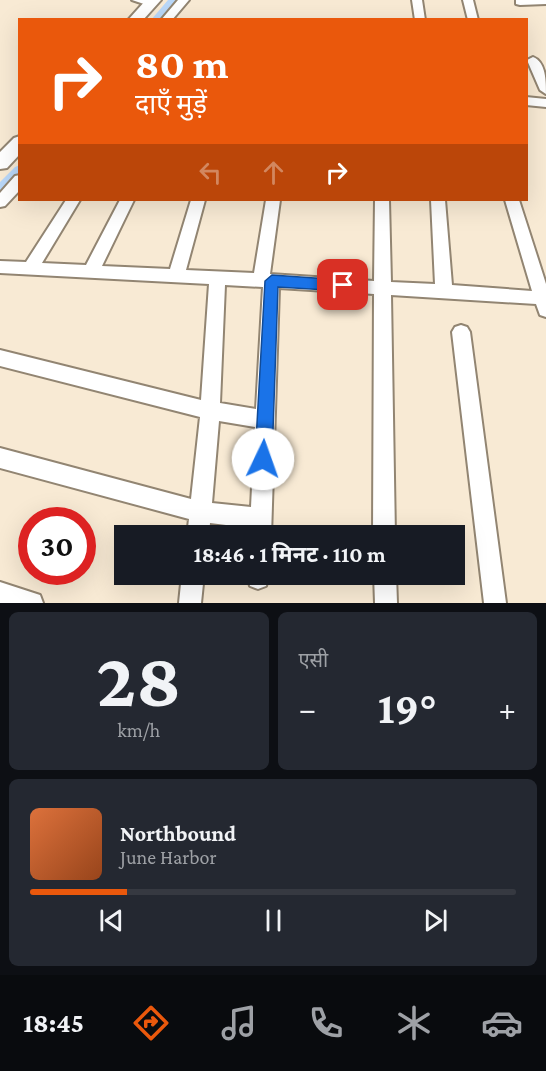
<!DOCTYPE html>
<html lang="hi">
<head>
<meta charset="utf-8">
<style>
	:root { --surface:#171b24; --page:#242831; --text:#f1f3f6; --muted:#9ea1a6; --line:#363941; --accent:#ea580c }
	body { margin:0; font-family:"Crimson Pro","Noto Sans Devanagari",serif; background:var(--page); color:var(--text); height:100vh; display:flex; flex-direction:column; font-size:22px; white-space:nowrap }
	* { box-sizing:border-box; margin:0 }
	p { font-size:20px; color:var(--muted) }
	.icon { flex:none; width:33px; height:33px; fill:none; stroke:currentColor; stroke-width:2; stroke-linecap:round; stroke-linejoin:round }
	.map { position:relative; height:603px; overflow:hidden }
	.sheet { display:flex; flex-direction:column; gap:9px; padding:9px; background:#0d0f14; flex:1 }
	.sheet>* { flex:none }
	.guide { position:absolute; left:18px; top:18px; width:510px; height:183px; border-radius:0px; box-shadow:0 6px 24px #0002; background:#ea580c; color:#fff; overflow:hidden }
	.speed { position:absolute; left:18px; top:507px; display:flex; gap:12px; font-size:30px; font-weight:700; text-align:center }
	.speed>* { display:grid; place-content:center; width:78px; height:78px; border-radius:50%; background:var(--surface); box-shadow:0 6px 24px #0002; line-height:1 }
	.speed .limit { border:9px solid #d22; background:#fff; color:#111 }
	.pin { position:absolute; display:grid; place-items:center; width:51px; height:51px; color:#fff; margin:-26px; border-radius:12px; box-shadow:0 3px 9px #0006 }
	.me { position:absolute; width:66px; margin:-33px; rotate:3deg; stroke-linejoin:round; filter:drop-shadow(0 0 4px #0008) }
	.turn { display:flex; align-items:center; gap:21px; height:126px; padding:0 18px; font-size:27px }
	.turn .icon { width:78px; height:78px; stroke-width:2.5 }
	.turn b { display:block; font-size:42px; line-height:51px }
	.lanes { display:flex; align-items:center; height:57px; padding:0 18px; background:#0003; justify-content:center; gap:30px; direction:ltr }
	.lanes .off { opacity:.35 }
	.big { font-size:45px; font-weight:700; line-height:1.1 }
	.sheet .card { flex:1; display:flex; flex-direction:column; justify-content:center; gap:9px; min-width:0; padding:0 21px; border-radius:9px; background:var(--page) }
	.sheet .dial { align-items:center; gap:0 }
	.dial b { font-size:78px; line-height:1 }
	.song { display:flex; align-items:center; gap:18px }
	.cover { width:72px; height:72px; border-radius:9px; background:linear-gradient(135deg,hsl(20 70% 55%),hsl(20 70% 35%)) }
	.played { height:6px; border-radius:3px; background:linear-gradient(90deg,var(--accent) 20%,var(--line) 20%) }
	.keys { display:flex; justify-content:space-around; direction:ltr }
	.heat { display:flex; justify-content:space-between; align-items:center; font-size:33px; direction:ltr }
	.sheet .tiles { flex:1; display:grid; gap:9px; grid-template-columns:1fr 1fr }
	.card:last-child { grid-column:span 2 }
	.trip { position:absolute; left:114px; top:525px; width:351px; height:60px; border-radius:0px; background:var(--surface); box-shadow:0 6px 24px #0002; font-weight:700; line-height:60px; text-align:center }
	.menu { display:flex; height:96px; justify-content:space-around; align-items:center; background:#090b0e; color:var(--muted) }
	.menu .icon { width:42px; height:42px }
	.menu .current { color:var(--accent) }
	.menu b { font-size:27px; color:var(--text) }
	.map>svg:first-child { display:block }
</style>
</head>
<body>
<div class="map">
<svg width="546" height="603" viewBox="0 0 546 603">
	<rect width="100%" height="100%" fill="#f8ead4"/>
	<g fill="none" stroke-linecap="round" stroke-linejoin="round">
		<path fill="#b9d7f8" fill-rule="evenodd" d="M 168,0 L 178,0 L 162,20 L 151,20 Z
			M 20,165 L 20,179 L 5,195 L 0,196 L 0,182 L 15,167 Z"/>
		<g stroke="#928572" stroke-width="4">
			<path id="minor" d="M 132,0 L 150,0 L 155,3 L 150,6 Z
				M 178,0 L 189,0 L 172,20 L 161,20 Z
				M 412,0 L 422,0 L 425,20 L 415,20 Z
				M 463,0 L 473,0 L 478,20 L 468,20 Z
				M 516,0 L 546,0 L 546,4 L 520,5 L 516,4 Z
				M 533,57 C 546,62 546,81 546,94 L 540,90 L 527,60 Z
				M 526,97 L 546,99 L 546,107 L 526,105 Z
				M 20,175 L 20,190 L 5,206 L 0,207 L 0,193 L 15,176 Z
				M 66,200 L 80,200 L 42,263 L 86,265 L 120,200 L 134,200 L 102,266 L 170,269 L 191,200 L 205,200 L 186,270 L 254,273 L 266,200 L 280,200 L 270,274 L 374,281 L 375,200 L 389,200 L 391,282 L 435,284 L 431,200 L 445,200 L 452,285 L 532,291 L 505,200 L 519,200 L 546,284 L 546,317 L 540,315 L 536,304 L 391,295 L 395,536 L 373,536 L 374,294 L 279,288 L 271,536 L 249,536 L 250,528 L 210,523 L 209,536 L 187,536 L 189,519 L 0,468 L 0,448 L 191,499 L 200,417 L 0,366 L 0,350 L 201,400 L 209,284 L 0,273 L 0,261 L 26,262 ZM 225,285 L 263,287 L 256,409 L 220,403 ZM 219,421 L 255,427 L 251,507 L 212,503 Z
				M 461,325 L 467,327 L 470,332 L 506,603 L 484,603 L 452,332 L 455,327 Z
				M 182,574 L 204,574 L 201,603 L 179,603 Z
				M 247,574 L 269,574 L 266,586 L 258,589 L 250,586 Z
				M 374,574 L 396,574 L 397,603 L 375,603 Z
				M 0,582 L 40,595 L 43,603 L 0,603 Z"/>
		</g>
		<g stroke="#928572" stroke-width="4">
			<path id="secondary" d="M 146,0 L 161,0 L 143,20 L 128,20 Z
				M 20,136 L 20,154 L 7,168 L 0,169 L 0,152 L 14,138 Z"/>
		</g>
		<use href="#minor" fill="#fff" fill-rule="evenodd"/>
		<use href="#secondary" fill="#fff" fill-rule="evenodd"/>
	</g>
	<path fill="#1a73e8" stroke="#114b97" stroke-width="1.5" d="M 272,275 L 343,280 L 349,285 L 343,291 L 278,287 L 272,459 L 269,464 L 263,467 L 258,464 L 255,459 L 265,281 Z"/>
</svg>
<div class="speed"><div class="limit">30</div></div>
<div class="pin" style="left:343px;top:285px;background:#d93025"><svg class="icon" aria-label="arrive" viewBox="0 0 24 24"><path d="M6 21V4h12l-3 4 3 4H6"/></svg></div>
<svg class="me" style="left:263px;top:459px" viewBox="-20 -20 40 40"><circle r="19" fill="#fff"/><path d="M0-13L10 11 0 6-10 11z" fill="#1a73e8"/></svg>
<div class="trip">18:46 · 1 मिनट · 110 m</div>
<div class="guide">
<div class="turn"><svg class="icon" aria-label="right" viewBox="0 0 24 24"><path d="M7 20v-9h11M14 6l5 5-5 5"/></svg><div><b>80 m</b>दाएँ मुड़ें</div></div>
<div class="lanes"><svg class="icon off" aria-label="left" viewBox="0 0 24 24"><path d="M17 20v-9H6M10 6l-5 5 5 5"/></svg><svg class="icon off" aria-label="ahead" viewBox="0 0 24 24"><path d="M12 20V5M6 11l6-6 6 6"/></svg><svg class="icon" aria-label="right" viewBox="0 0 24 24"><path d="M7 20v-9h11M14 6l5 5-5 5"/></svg></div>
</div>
</div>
<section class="sheet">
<div class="tiles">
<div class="card dial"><b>28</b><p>km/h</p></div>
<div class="card"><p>एसी</p>
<div class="heat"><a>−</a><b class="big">19°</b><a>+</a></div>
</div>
<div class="card">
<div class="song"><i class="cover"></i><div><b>Northbound</b><p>June Harbor</p></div></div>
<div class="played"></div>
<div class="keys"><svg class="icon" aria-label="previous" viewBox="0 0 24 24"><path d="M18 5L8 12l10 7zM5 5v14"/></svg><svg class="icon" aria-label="pause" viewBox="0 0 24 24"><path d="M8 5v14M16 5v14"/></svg><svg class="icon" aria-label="next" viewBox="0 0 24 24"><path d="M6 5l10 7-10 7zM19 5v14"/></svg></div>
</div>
</div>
</section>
<nav class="menu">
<b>18:45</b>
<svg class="icon current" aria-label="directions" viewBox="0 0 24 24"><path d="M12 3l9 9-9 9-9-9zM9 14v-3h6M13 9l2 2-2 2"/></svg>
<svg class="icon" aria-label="music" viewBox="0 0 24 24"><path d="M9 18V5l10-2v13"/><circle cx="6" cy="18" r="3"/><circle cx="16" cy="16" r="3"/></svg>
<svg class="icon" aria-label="phone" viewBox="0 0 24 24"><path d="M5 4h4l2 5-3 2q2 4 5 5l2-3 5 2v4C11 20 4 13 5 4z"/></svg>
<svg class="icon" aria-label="climate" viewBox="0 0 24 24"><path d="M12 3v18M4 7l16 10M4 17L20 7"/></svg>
<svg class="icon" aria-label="car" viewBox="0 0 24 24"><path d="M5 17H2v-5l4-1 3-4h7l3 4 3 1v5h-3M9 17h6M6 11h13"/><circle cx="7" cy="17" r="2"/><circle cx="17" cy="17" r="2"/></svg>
</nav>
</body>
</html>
